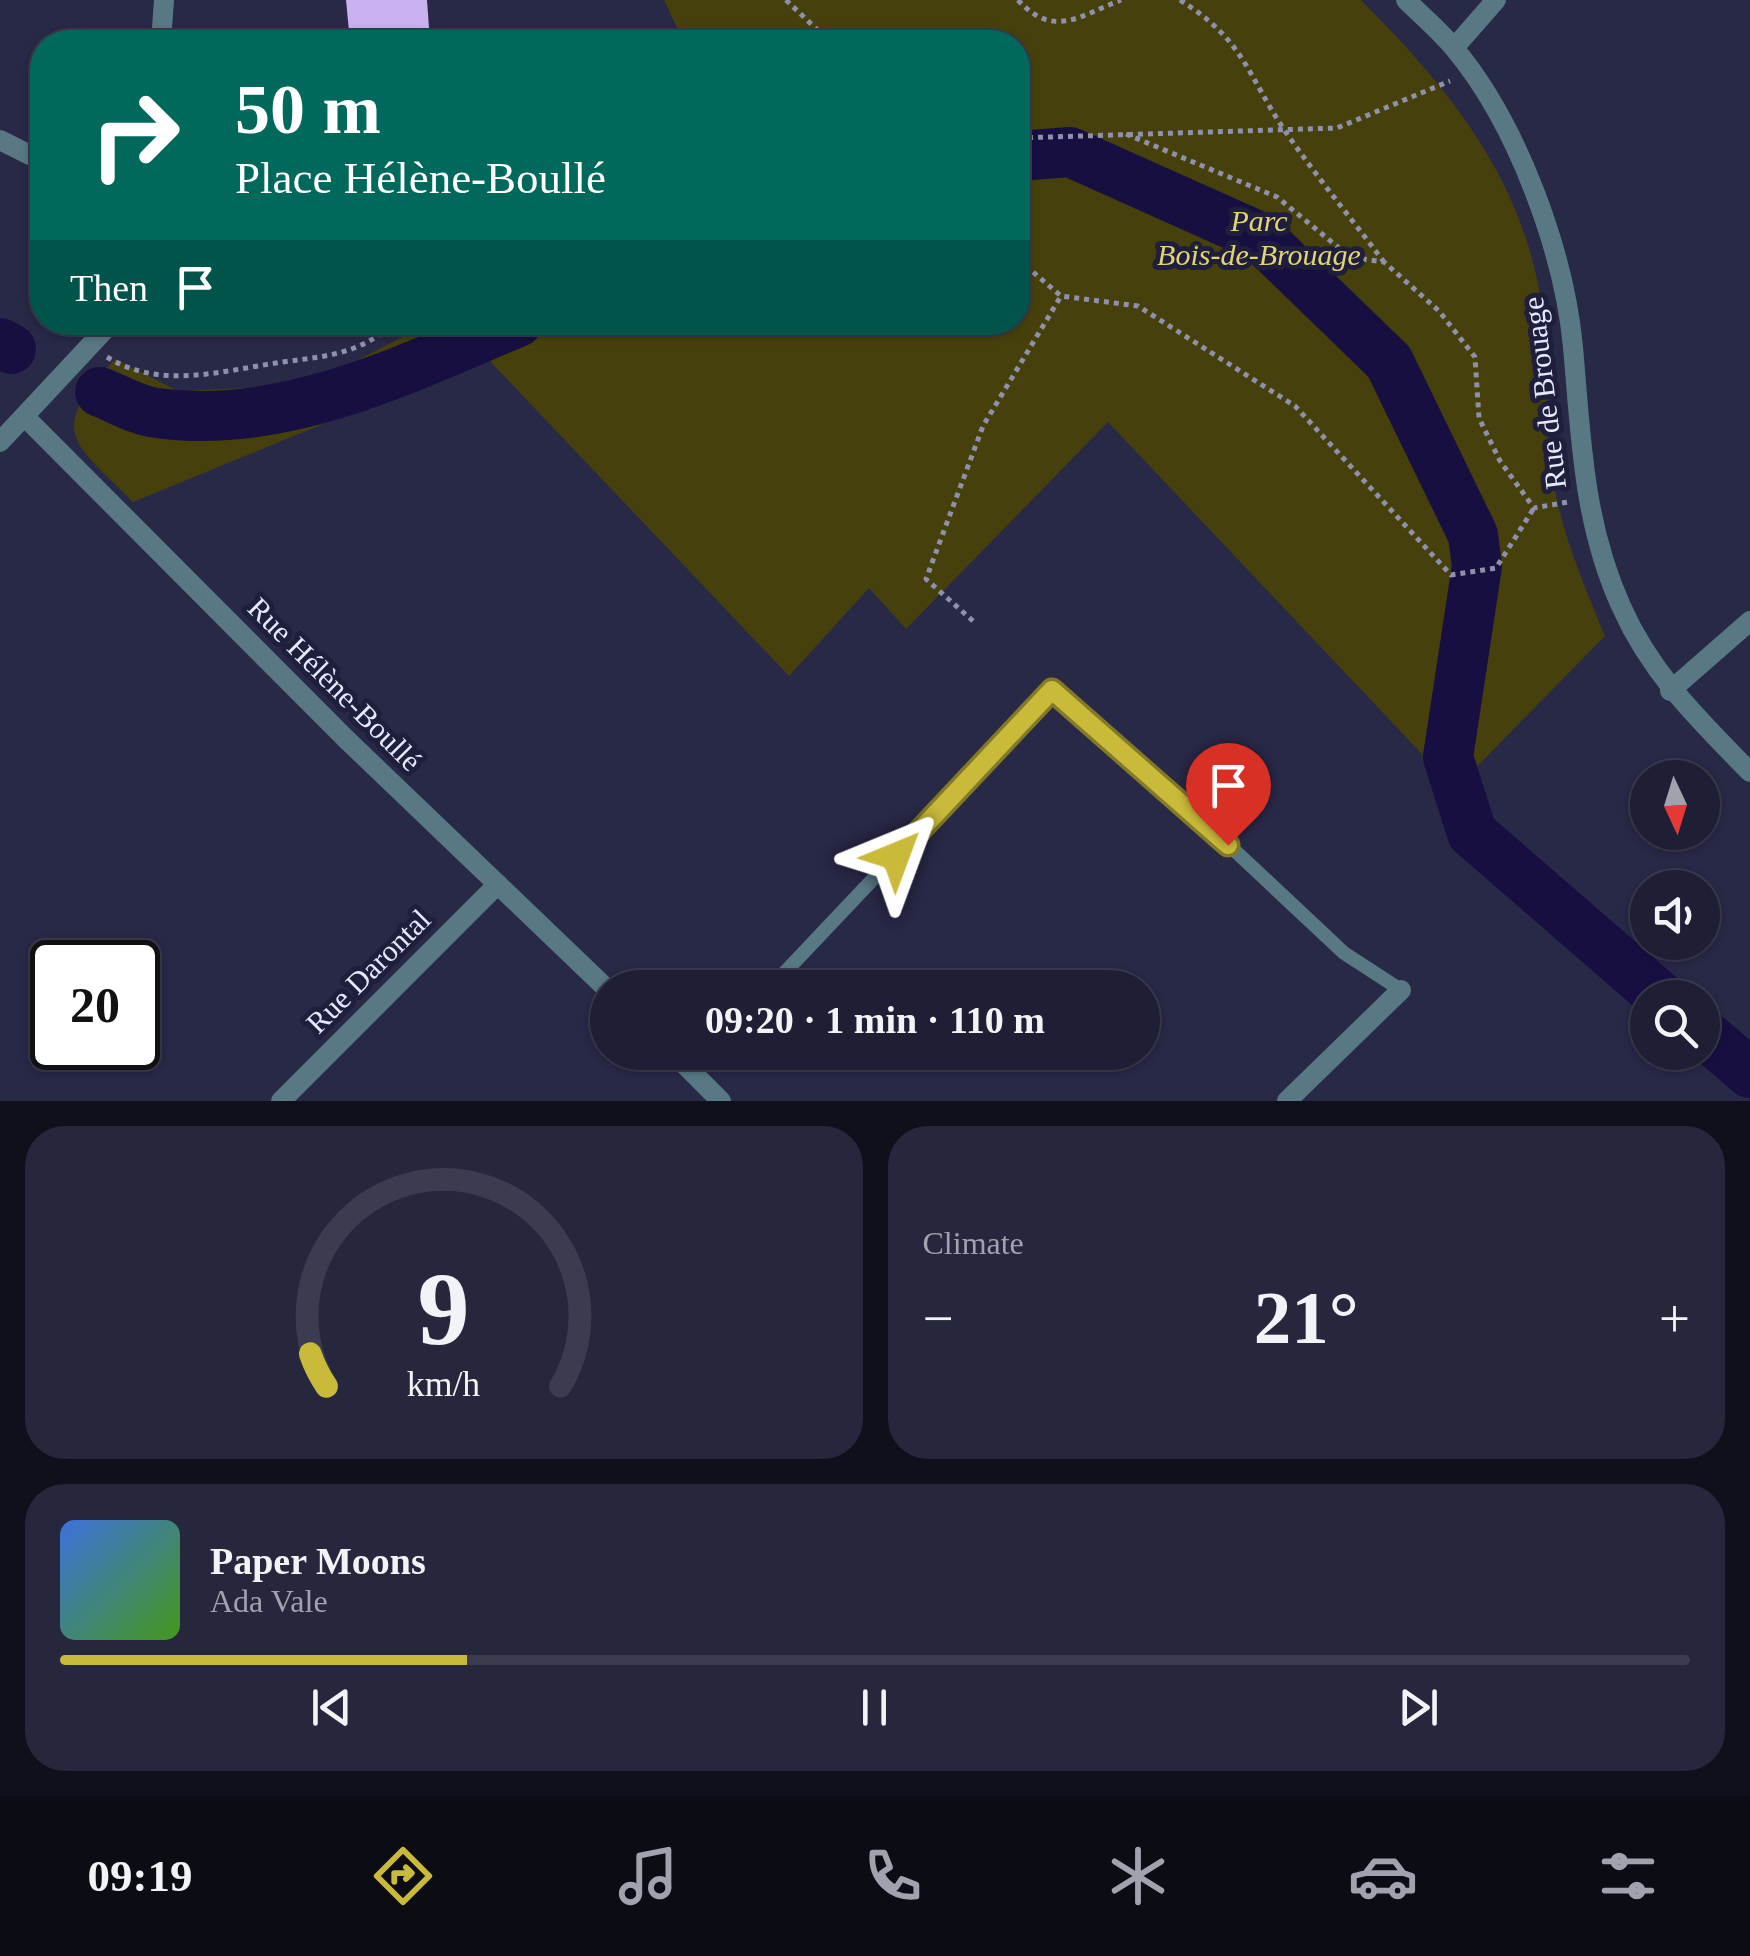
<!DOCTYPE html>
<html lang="en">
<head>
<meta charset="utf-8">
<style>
	:root { --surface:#1e1e35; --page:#26273d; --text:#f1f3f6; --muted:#a1a2ad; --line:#3c3c50; --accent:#c9ba3a }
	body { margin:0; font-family:"Times New Roman",serif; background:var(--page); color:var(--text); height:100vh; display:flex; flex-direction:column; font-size:38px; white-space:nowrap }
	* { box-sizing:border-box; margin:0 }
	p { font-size:32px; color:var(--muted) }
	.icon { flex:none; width:55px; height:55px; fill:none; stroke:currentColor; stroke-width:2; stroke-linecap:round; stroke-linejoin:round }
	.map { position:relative; height:1101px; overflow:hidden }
	.sheet { display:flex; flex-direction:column; gap:25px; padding:25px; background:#10101d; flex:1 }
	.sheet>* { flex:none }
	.top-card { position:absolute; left:30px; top:30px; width:1000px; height:305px; border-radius:40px; box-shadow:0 2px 8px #0004,0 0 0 2px var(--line); background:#00695c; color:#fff; overflow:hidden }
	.needle { width:65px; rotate:176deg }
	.controls { position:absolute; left:1630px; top:760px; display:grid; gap:20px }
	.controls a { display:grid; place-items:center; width:90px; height:90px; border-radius:50%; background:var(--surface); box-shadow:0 2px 8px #0004,0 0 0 2px var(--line); font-size:50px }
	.speed { position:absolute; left:30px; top:940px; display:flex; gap:20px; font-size:50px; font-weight:700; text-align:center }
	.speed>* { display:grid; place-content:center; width:130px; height:130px; border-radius:50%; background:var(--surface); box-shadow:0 2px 8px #0004,0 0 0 2px var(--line); line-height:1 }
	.speed .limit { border:5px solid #111; border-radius:15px; background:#fff; color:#111 }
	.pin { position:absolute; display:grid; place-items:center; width:85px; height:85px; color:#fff; margin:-102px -42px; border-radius:50% 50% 50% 0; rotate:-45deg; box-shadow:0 0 10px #0007 }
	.pin .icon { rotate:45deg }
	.me { position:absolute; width:110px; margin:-55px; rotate:44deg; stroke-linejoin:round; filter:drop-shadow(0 0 8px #0008) }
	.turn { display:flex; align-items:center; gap:35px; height:210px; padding:0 40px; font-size:45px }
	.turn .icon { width:130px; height:130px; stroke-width:2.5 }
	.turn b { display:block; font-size:70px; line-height:85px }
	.then { display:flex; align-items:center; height:95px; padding:0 40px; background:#0003; gap:20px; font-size:38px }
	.big { font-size:75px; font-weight:700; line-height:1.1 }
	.sheet .tile { flex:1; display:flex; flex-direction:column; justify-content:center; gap:15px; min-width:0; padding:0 35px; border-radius:40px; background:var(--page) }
	.sheet .dial { align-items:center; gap:0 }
	.dial svg { height:260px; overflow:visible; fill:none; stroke:var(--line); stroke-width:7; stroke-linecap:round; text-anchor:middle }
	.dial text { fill:var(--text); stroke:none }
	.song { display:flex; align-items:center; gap:30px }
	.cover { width:120px; height:120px; border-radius:15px; background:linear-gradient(135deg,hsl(220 70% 55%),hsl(100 70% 35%)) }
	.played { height:10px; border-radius:5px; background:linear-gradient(90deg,var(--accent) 25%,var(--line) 25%) }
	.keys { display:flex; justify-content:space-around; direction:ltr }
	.heat { display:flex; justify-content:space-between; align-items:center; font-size:55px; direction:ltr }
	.sheet .tiles { flex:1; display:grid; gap:25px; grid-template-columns:1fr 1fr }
	.tile:last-child { grid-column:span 2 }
	.trip { position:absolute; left:590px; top:970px; width:570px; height:100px; border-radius:50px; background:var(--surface); box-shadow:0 2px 8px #0004,0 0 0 2px var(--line); font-weight:700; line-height:100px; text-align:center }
	.dock { display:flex; height:160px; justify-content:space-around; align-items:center; background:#0c0c15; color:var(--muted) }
	.dock .icon { width:70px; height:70px }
	.dock .active { color:var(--accent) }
	.dock b { font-size:45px; color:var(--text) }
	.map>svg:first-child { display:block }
</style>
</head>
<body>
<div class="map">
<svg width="1750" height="1101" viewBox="0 0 1750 1101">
	<rect width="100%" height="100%" fill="#282847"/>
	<path fill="#46410c" d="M 664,0 L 1361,0 C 1446,85 1523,178 1541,302 C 1550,367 1543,436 1557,500 C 1567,546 1587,592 1605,636 L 1455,789 L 1108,422 L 906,629 L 869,588 L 789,676 L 486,357 L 133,502 C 70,439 48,433 115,359 L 178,391 L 309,385 L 430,323 L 1018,322 L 1018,42 L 684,42 Z"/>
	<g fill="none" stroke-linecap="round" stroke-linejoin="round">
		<path stroke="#170f41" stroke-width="50" d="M 1018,156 L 1070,152 L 1260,237 L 1389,362 L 1473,535 L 1477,566 L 1448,757 L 1472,833 L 1662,998
			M 0,343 L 11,349
			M 100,392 C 118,399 138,411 157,413 C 281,431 406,369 518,322
			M 1702,1032 L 1750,1073"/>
	</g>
	<path fill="#cab1f0" d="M 346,0 L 427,0 L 430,42 L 350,42 Z"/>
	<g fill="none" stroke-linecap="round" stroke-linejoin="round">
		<path stroke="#8f90a9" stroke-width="5" stroke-dasharray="5 5" stroke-linecap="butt" d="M 786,0 L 830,42
			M 1018,0 C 1054,39 1079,16 1121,0
			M 1180,0 C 1245,41 1246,73 1285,131 C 1316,176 1351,218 1384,262
			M 1126,134 L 1277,197 L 1350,257 L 1384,262 L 1439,311 L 1475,357 L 1479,418 L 1500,461 L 1534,508 L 1568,502
			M 1018,138 L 1337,128 L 1450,81
			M 1018,259 L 1061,296 L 1138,306 L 1295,406 L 1451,575 L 1496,568 L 1534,508
			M 107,357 C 162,391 224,370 283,362 C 310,358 333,357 359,346 C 373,340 386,330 399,322
			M 973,621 L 926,579 L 983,426 L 1061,296"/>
		<path stroke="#587884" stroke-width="14" d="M 770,988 L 1052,690 L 1200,818 L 1344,953 L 1401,990
			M 691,1070 L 708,1052"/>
		<path stroke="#587884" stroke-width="20" d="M 1406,0 C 1422,16 1440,31 1454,48 C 1517,123 1564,251 1573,347 C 1581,437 1583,522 1621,606 C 1651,674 1699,720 1750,772
			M 161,42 L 164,0
			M 1454,48 L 1496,0
			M 0,140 L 42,161
			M 25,417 L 346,739 L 608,990
			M 0,442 L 112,322
			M 1670,691 L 1750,621
			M 672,1052 L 721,1101
			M 281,1101 L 498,884
			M 1287,1101 L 1401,990"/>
	</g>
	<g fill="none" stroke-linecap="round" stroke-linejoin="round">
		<g stroke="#837926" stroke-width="25">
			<path id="route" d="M 896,856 L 1052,690 L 1228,845"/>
		</g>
		<use href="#route" stroke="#c9ba3a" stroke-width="18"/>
	</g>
	<g text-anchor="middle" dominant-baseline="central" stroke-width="10" stroke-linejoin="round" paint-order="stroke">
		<g font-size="30" font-style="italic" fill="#e1d573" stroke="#1f1e3c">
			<text x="1259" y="220">Parc<tspan x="1259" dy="34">Bois-de-Brouage</tspan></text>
		</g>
		<g font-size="30" fill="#e6e8fc" stroke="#1f1e3c">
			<text transform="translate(1544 393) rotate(-97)">Rue de Brouage</text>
			<text transform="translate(335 684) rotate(45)">Rue Hélène-Boullé</text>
			<text transform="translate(368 971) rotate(-45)">Rue Darontal</text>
		</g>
	</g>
</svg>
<div class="controls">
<a><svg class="needle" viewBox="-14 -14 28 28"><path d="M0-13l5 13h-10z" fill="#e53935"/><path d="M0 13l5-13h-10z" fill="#a1a2ad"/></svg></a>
<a><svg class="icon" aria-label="sound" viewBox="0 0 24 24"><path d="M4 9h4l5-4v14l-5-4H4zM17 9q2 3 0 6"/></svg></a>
<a><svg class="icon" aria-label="search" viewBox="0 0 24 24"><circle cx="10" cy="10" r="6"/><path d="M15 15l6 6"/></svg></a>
</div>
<div class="speed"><div class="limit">20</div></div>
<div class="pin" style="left:1228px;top:845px;background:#d93025"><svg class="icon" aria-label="arrive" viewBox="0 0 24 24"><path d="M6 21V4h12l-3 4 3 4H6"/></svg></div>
<svg class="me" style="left:896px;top:856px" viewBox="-20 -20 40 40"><path d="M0-17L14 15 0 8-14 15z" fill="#c9ba3a" stroke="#fff" stroke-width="4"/></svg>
<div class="trip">09:20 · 1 min · 110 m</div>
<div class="top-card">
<div class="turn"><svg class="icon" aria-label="right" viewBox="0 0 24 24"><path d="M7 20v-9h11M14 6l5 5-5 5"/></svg><div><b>50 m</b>Place Hélène-Boullé</div></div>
<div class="then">Then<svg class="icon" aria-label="arrive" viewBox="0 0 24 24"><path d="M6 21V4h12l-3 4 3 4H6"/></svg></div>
</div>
</div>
<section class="sheet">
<div class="tiles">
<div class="tile dial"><svg viewBox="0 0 100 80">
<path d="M14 69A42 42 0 1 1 86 69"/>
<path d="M14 69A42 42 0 0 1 9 59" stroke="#c9ba3a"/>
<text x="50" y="56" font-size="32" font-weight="700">9</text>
<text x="50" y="72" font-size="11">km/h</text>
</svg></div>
<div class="tile"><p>Climate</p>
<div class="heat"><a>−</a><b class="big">21°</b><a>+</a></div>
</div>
<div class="tile">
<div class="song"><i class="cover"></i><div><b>Paper Moons</b><p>Ada Vale</p></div></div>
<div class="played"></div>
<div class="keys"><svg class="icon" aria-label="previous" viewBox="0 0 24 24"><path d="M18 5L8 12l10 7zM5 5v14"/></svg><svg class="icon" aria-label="pause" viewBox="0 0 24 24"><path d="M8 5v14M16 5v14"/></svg><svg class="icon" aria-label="next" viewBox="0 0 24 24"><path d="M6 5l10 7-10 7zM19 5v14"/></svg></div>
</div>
</div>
</section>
<nav class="dock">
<b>09:19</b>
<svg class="icon active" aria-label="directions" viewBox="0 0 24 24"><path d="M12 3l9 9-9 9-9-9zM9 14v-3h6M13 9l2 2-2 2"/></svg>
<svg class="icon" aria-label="music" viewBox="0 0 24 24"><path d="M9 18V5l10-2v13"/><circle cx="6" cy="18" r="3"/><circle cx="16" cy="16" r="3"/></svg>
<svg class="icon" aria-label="phone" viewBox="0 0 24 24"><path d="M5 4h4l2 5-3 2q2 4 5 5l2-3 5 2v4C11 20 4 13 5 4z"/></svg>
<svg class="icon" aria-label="climate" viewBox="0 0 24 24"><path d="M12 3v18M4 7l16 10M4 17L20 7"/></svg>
<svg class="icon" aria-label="car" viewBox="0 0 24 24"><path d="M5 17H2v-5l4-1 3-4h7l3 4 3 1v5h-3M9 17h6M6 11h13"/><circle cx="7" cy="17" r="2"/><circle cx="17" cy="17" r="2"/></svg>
<svg class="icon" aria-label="filters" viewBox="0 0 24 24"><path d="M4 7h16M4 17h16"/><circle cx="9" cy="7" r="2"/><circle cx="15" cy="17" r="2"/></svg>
</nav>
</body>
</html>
